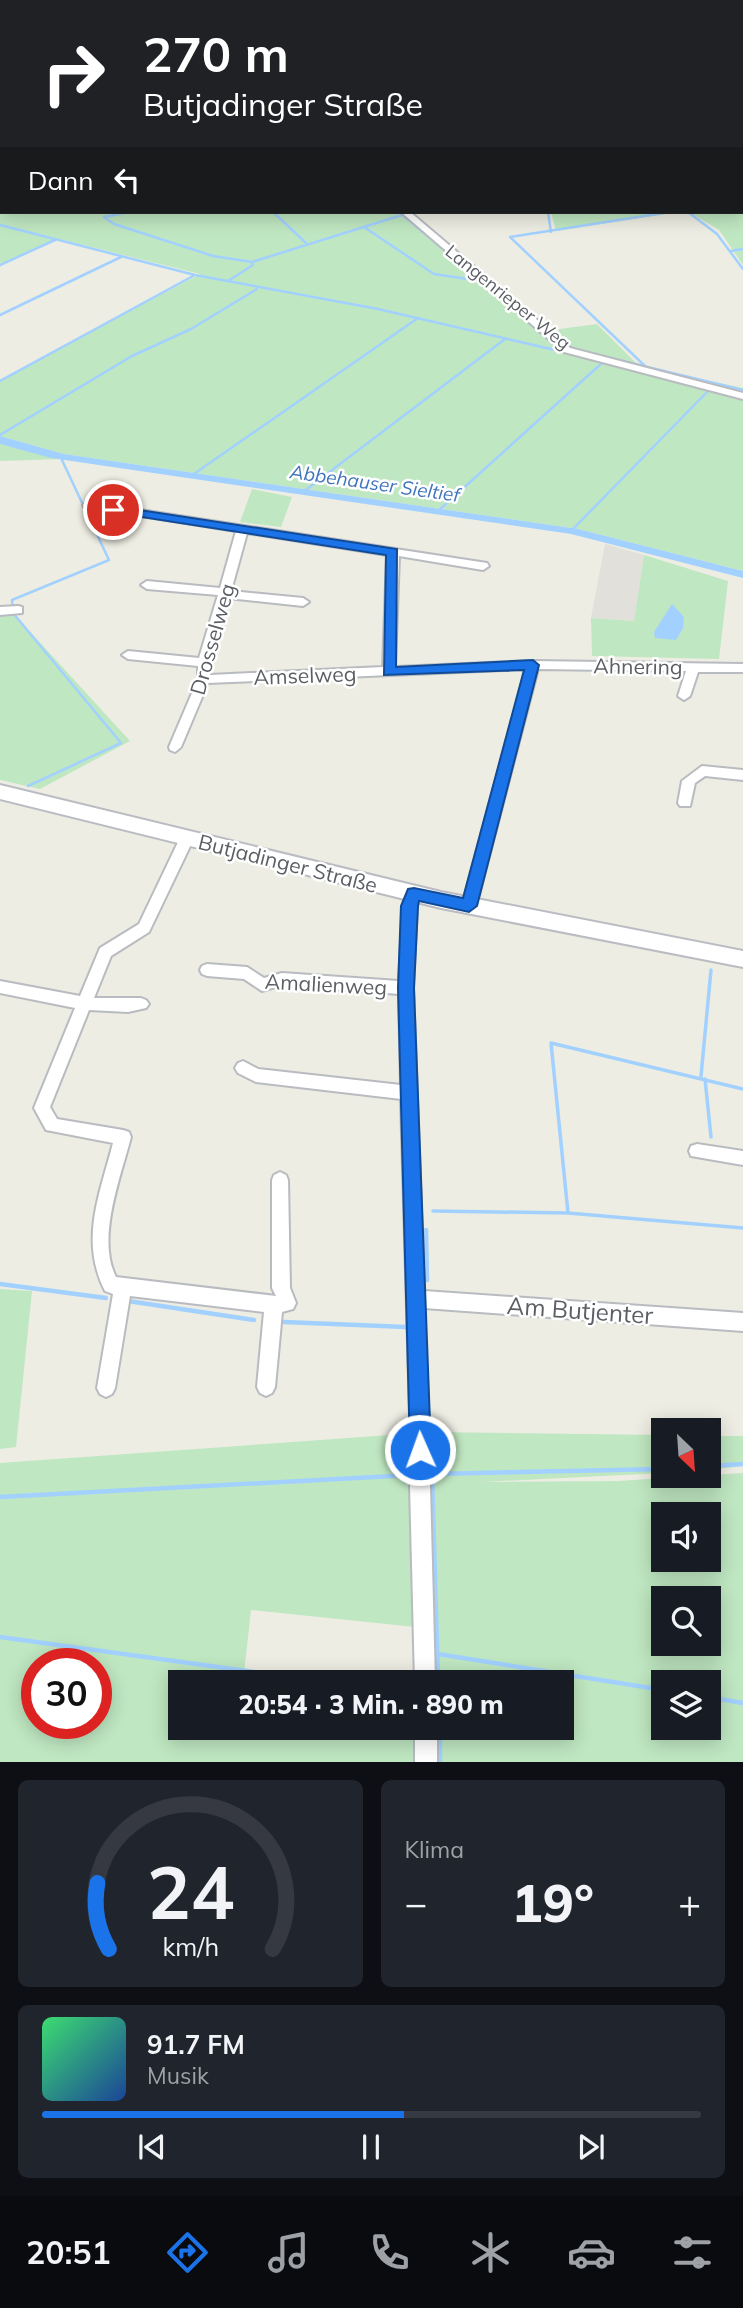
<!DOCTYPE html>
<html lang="de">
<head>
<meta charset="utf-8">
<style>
	:root { --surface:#171b24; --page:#20242c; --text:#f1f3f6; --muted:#9ea1a6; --line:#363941; --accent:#1a73e8 }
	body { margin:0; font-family:Mulish,sans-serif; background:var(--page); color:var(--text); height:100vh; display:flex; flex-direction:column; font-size:26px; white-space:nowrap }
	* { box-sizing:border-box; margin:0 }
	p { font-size:23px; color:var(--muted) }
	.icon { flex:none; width:38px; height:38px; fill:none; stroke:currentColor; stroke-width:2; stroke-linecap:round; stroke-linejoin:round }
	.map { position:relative; height:1762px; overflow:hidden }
	.details { display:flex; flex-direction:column; gap:18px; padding:18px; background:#0d0f14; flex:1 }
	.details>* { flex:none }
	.banner { position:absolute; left:0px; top:0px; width:744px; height:214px; box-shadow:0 4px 18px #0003; background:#202124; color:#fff; overflow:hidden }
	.needle { width:46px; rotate:155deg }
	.fabs { position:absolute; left:651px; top:1418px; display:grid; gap:14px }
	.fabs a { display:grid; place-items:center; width:70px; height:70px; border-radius:0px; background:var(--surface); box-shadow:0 4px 18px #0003; font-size:35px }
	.speed { position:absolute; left:21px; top:1648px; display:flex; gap:14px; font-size:35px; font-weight:700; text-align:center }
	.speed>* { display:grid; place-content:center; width:91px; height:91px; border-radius:50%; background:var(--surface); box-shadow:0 4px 18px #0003; line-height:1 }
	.speed .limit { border:10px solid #d22; background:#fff; color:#111 }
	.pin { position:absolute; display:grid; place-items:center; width:60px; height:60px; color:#fff; margin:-30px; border:4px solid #fff; border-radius:50%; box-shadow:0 2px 7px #0007 }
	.me { position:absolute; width:77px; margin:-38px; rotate:358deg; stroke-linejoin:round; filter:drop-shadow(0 0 5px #0008) }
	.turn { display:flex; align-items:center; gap:24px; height:147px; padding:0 28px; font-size:32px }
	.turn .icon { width:91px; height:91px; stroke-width:2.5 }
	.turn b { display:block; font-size:49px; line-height:60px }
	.then { display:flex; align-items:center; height:66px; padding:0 28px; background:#0003; gap:14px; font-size:26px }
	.big { font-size:52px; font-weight:800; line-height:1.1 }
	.details .tile { flex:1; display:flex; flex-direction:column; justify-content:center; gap:10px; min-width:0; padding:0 24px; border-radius:10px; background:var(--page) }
	.details .dial { align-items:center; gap:0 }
	.dial svg { height:182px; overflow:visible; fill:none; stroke:var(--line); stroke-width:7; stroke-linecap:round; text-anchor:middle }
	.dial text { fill:var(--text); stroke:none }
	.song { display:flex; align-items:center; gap:21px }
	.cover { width:84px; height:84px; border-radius:10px; background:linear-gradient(135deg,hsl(140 70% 55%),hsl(220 70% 35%)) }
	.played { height:7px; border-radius:4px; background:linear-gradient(90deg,var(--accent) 55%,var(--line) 55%) }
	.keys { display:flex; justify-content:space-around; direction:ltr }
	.heat { display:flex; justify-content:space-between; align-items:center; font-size:38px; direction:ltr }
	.details .tiles { flex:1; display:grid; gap:18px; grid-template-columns:1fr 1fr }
	.tile:last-child { grid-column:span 2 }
	.trip { position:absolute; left:168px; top:1670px; width:406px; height:70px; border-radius:0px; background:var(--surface); box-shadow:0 4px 18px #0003; font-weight:800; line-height:70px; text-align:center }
	.dock { display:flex; height:112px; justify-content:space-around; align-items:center; background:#090b0e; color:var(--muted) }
	.dock .icon { width:49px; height:49px }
	.dock .selected { color:var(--accent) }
	.dock b { font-size:32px; color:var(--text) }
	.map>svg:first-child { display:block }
</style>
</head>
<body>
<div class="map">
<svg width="743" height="1762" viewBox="0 0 743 1762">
	<rect width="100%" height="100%" fill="#eeede3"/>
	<path fill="#e2e0db" d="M 605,544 L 644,555 L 634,621 L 591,618 Z"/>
	<path fill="#bfe7c1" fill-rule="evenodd" d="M 0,90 L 2,212 L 405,212 L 406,216 L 545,331 L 597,324 L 639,366 L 743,388 L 743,571 L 578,529 L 64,454 L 0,436 L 0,380 L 200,274 L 59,239 L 0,264 Z
		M 743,151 L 743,265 L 719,230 L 689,212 L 742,212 Z
		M 551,212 L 679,212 L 556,231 Z
		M 0,444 L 62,459 L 0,461 Z
		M 252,489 L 292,497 L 281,527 L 240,522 Z
		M 644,555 L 728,581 L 719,659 L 592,656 L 591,618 L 634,621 Z
		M 13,613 L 130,741 L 40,789 L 0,780 L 0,615 Z
		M 0,1289 L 32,1291 L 16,1447 L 0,1449 Z
		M 432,1432 L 663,1435 L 663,1473 L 481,1482 L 618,1481 L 743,1473 L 743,1762 L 0,1762 L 0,1463 ZM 663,1514 L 709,1514 L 709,1559 L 663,1559 ZM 663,1598 L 709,1598 L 709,1643 L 663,1643 ZM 251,1610 L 415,1627 L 416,1682 L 562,1682 L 562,1727 L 180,1727 L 180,1682 L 243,1682 ZM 37,1664 L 96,1664 L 96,1724 L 37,1724 ZM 663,1682 L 709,1682 L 709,1727 L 663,1727 Z
		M 709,1436 L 743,1436 L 743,1466 L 709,1470 Z"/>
	<path fill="#a2d1ff" d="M 0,436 L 64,454 L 578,529 L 743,571 L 743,578 L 571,534 L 51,458 L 0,444 Z
		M 672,604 L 684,617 L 683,628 L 676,640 L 655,638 L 654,632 Z"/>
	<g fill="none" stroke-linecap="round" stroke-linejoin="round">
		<path stroke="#a2d1ff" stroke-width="2" d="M 475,0 L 477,2
			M 547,0 L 549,2
			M 701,0 L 704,2
			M 707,0 L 711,2
			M 0,1 L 5,0
			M 264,2 L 298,0"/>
		<path stroke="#a2d1ff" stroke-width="2.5" d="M 130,212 L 104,217 L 114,224 L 213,256 L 252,262
			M 273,212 L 307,244
			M 399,212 L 455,259
			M 548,212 L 551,232
			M 688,212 L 717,234 L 743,269
			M 422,222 L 573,349 L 743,390
			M 0,225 L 195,275 L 378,309 L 568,353
			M 364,227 L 434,274 L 481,281 L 559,349
			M 731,251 L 743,249
			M 0,265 L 55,240
			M 228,281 L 253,265 L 252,262 L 402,215
			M 0,315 L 121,257
			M 645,366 L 510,237 L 670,212
			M 0,381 L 193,276
			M 0,435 L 132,356 L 191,329 L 257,289
			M 191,476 L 418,318
			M 303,492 L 505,339
			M 438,511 L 603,362
			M 572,530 L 710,389
			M 28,786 L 121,743 L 13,613 L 12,600 L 109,560 L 61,458"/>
		<path stroke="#a2d1ff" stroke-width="3.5" d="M 701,1076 L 711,970
			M 705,1079 L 711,1137
			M 433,1211 L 568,1213 L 551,1043 L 743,1089
			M 568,1213 L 743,1228"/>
		<path stroke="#a2d1ff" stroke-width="4.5" d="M 426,1230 L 427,1280
			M 0,1284 L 106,1298
			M 128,1301 L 254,1320
			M 284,1322 L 406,1327
			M 709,1466 L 743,1464
			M 0,1497 L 412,1475 L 412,1484
			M 0,1637 L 326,1682
			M 438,1654 L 663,1690
			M 438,1682 L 432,1474 L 663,1469
			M 709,1697 L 743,1703
			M 440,1727 L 440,1762"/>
		<g stroke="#b8bbc0" stroke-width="4">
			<path id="minor" d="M 167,0 L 174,0 L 176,2 L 168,2 Z
				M 233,0 L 264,0 L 230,2 Z
				M 401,212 L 410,212 L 570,348 L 743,393 L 743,399 L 564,352 Z
				M 88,502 L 487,563 L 489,566 L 483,570 L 399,556 L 395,667 L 533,661 L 743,664 L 743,672 L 698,672 L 690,696 L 684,700 L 678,696 L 686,671 L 538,669 L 476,906 L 474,910 L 464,910 L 462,906 L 526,669 L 208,683 L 181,747 L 175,752 L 170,750 L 169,747 L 198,679 L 198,666 L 128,659 L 122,655 L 128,651 L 199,658 L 218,595 L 147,589 L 141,585 L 147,581 L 220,588 L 236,531 L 84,507 L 83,505 ZM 247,533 L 387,555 L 383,667 L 210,675 L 210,663 L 228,598 L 303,606 L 309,602 L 303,598 L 231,591 Z
				M 18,606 L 22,607 L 22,613 L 0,615 L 0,607 Z
				M 702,766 L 743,770 L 743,780 L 705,776 L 695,783 L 690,806 L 680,806 L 678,803 L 682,781 Z
				M 187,833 L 194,838 L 149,932 L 111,956 L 94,998 L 141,998 L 146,1000 L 149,1004 L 146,1008 L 128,1012 L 89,1010 L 50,1107 L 57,1119 L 123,1130 L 129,1132 L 131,1137 C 121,1176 96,1239 116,1277 L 276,1296 L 272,1288 L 272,1180 L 274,1175 L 280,1172 L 286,1175 L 288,1180 L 290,1288 L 296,1303 L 293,1309 L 282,1312 L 275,1387 L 272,1393 L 266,1396 L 260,1393 L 257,1387 L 264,1312 L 130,1296 L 115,1388 L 112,1394 L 106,1397 L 100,1394 L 97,1388 L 113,1294 L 105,1291 C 79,1240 100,1194 113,1143 L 46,1130 L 34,1108 L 75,1008 L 0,993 L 0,981 L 80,996 L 100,948 L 139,924 L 180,838 Z
				M 414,888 L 419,890 L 421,894 L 417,906 L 413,988 L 424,1291 L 743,1313 L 743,1331 L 424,1308 L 429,1450 L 427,1457 L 420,1459 L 413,1457 L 411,1450 L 401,1099 L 256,1082 L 238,1073 L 235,1068 L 238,1063 L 243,1061 L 258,1069 L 401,1085 L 399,994 L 282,985 L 262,991 L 244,979 L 207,976 L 202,974 L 200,970 L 202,966 L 207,964 L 247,967 L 264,978 L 282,973 L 399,981 L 403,906 L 409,890 Z
				M 697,1144 L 743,1151 L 743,1165 L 691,1156 L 689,1151 L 691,1146 Z
				M 420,1475 L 427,1478 L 430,1485 L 435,1682 L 415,1682 L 410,1485 L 413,1478 Z
				M 415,1727 L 437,1727 L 437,1762 L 415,1762 Z"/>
		</g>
		<g stroke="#b9bcc2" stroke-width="4">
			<path id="secondary" d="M 0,785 L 441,892 L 743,951 L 743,967 L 441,908 L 0,799 Z"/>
		</g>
		<use href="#minor" fill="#fff" fill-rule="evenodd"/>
		<use href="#secondary" fill="#fff" fill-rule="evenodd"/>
	</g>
	<path fill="#1a73e8" stroke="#114b97" stroke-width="2" d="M 113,506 L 397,549 L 396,667 L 533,660 L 539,665 L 477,906 L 469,912 L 419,901 L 418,906 L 414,988 L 431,1450 L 428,1457 L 420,1461 L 413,1457 L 410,1450 L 398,988 L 401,906 L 408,889 L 414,888 L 463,898 L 524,670 L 384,675 L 386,555 L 109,512 L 109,507 Z"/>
	<g text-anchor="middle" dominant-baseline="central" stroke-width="5" stroke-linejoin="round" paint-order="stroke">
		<g font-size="18" fill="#5b5f64" stroke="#fff">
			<text transform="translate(508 297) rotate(39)">Langenrieper Weg</text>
		</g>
		<g font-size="19" font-style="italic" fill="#4074bd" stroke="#fff">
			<text transform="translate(375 483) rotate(8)">Abbehauser Sieltief</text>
		</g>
		<g font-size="21" fill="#5b5f64" stroke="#fff">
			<text transform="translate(212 639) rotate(-74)">Drosselweg</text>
			<text transform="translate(638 666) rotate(1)">Ahnering</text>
			<text transform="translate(305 675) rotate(-2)">Amselweg</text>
			<text transform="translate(288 863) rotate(14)">Butjadinger Straße</text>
			<text transform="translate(326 984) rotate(3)">Amalienweg</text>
		</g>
		<g font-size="24" fill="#5b5f64" stroke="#fff">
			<text transform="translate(580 1310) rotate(4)">Am Butjenter</text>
		</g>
	</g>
</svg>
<div class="fabs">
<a><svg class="needle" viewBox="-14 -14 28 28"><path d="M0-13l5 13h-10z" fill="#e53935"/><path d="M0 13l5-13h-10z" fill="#9ea1a6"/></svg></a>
<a><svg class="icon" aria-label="sound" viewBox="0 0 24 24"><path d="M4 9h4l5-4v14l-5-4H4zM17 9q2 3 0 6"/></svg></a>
<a><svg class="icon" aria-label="search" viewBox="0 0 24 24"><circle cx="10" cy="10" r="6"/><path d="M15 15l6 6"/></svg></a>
<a><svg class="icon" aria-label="layers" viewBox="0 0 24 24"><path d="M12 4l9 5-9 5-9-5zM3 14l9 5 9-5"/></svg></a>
</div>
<div class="speed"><div class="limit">30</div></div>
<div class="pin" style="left:113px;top:510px;background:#d93025"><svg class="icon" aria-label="arrive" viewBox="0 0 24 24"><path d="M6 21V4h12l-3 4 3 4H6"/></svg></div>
<svg class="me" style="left:420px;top:1450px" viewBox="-20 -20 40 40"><circle r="17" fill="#1a73e8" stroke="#fff" stroke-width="3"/><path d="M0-11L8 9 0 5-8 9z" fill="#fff"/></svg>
<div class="trip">20:54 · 3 Min. · 890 m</div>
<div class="banner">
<div class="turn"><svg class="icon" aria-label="right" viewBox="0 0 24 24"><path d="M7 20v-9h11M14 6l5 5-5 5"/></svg><div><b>270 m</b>Butjadinger Straße</div></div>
<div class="then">Dann<svg class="icon" aria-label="left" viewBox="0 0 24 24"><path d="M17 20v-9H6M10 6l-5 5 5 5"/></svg></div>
</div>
</div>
<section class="details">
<div class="tiles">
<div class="tile dial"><svg viewBox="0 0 100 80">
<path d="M14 69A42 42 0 1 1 86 69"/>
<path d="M14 69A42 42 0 0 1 9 40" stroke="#1a73e8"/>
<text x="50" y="56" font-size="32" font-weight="700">24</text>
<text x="50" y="72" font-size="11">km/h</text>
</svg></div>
<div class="tile"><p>Klima</p>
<div class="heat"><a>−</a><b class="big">19°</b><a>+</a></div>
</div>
<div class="tile">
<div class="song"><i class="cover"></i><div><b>91.7 FM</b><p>Musik</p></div></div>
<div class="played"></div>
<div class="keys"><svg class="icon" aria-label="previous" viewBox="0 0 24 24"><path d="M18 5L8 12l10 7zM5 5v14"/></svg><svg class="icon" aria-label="pause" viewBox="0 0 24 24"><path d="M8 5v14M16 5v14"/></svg><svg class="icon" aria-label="next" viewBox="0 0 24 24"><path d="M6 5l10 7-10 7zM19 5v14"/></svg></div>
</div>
</div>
</section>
<nav class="dock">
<b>20:51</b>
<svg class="icon selected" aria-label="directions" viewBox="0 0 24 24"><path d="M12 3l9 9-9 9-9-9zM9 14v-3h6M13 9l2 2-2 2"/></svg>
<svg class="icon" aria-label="music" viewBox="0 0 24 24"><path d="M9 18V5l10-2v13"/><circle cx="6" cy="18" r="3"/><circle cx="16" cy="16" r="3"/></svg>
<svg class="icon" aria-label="phone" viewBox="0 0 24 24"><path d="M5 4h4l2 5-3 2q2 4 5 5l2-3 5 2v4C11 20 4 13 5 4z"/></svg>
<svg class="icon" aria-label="climate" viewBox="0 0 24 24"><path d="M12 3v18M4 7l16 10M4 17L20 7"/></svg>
<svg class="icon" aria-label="car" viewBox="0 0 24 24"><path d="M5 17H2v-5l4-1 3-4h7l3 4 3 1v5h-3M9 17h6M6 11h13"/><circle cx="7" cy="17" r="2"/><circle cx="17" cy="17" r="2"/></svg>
<svg class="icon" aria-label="filters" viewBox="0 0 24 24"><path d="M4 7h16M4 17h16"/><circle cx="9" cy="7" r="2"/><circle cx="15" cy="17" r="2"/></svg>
</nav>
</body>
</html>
